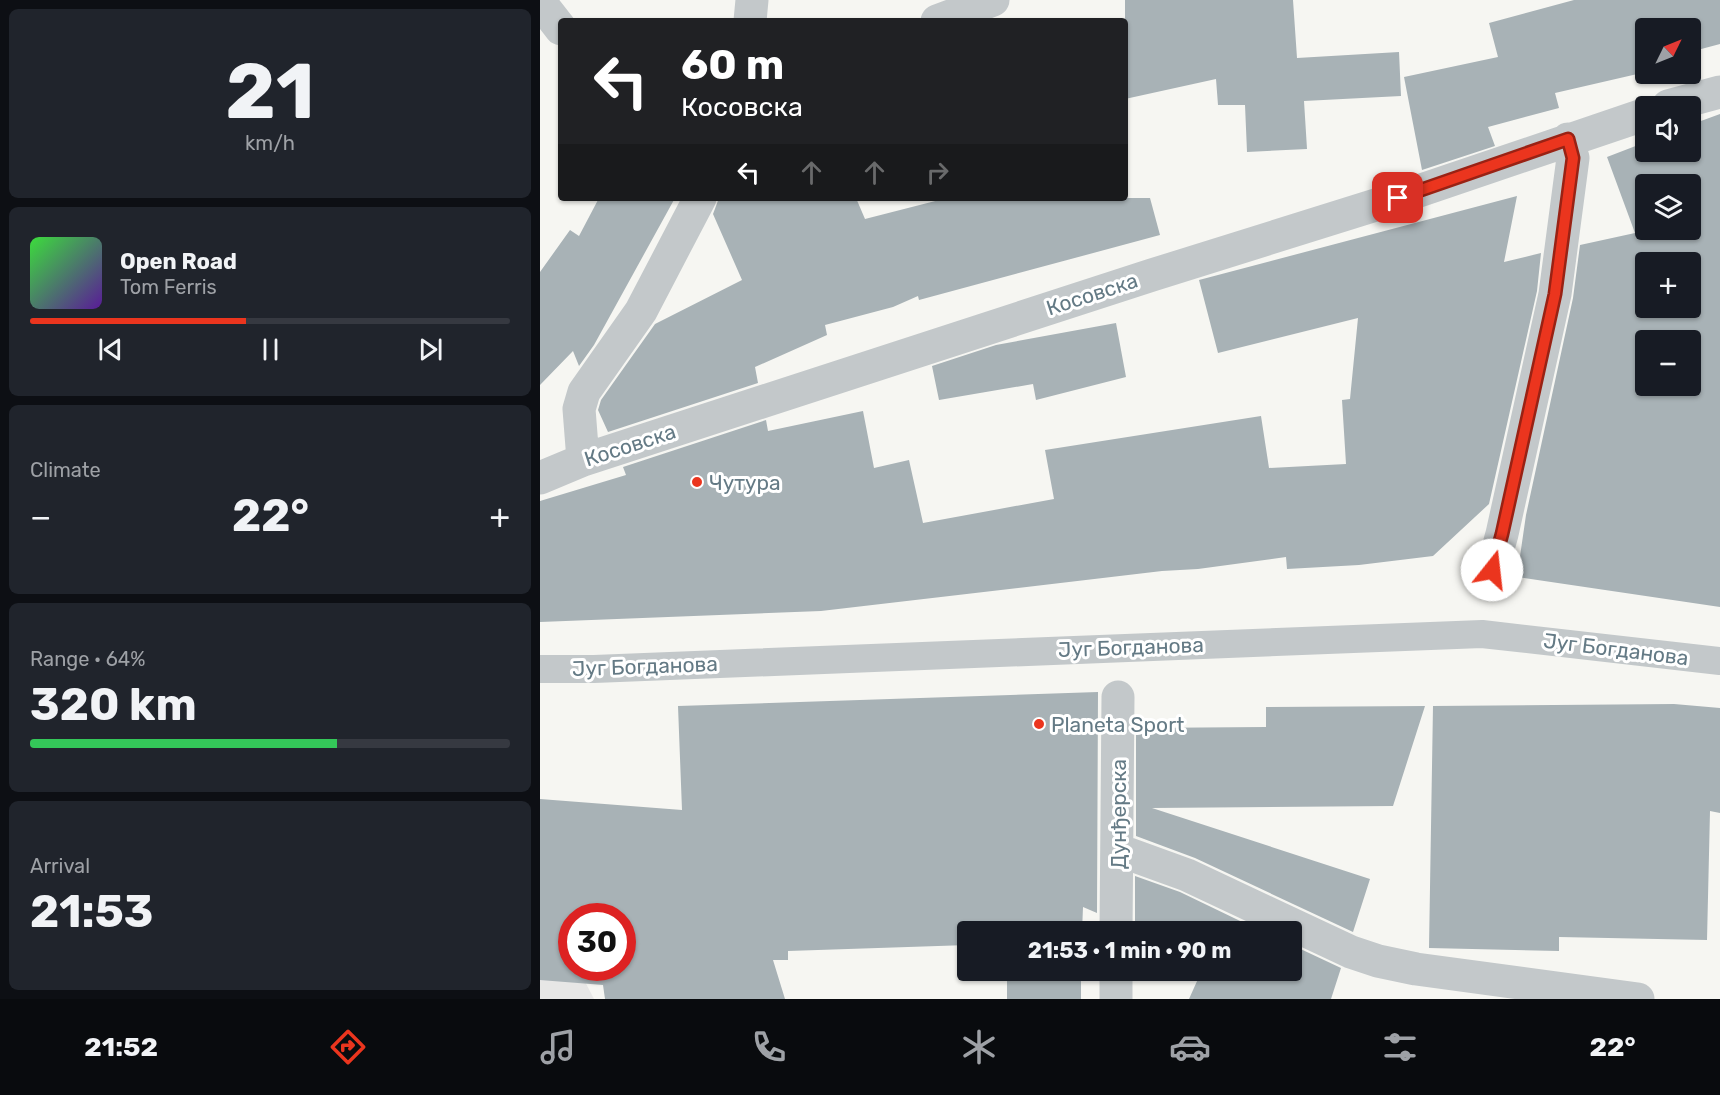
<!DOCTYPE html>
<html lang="en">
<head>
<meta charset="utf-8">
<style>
	:root { --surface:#171b24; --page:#20242c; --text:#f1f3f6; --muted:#9ea1a6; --line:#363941; --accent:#eb351e }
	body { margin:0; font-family:Rubik,sans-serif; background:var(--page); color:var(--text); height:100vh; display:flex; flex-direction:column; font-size:22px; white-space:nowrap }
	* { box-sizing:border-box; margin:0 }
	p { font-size:20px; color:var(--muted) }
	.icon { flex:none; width:33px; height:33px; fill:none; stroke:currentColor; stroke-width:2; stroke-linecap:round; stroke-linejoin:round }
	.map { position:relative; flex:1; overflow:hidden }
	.sheet { display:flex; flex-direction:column; gap:9px; padding:9px; background:#0d0f14; width:540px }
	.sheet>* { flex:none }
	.banner { position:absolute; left:18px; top:18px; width:570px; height:183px; border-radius:6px; box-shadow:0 2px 4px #0004; background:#202124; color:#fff; overflow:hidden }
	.needle { width:39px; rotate:47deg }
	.buttons { position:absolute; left:1095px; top:18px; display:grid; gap:12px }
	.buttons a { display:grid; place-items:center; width:66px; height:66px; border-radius:6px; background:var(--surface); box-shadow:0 2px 4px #0004; font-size:30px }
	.speed { position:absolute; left:18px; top:903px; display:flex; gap:12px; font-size:30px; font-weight:700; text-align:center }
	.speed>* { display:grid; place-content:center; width:78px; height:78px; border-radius:50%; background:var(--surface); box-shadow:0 2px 4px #0004; line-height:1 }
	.speed .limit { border:9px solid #d22; background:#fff; color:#111 }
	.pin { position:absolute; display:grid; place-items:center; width:51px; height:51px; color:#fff; margin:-26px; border-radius:12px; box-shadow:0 3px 9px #0006 }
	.me { position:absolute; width:66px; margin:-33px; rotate:16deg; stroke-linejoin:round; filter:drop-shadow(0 0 4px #0008) }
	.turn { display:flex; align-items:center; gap:21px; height:126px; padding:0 24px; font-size:27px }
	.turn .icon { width:78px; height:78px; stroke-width:2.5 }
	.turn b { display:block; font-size:42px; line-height:51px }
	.lanes { display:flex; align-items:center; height:57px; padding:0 24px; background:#0003; justify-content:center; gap:30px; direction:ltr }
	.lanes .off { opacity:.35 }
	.big { font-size:45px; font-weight:700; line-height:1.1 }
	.sheet .card { flex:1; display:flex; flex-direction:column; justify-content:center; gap:9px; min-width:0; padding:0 21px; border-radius:9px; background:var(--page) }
	.sheet .dial { align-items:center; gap:0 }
	.dial b { font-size:78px; line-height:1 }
	.song { display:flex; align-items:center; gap:18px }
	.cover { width:72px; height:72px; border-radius:9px; background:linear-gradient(135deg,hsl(120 70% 55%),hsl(270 70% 35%)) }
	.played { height:6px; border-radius:3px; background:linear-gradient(90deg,var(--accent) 45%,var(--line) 45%) }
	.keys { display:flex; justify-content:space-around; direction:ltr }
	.heat { display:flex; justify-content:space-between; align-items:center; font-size:33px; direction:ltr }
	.charge { height:9px; border-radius:4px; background:linear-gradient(90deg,#34c759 64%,var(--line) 0) }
	.trip { position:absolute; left:417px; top:921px; width:345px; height:60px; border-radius:6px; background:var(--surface); box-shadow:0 2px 4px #0004; font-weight:700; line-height:60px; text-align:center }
	.dock { display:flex; height:96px; justify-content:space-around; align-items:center; background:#090b0e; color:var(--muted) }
	.dock .icon { width:42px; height:42px }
	.dock .active { color:var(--accent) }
	.dock b { font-size:27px; color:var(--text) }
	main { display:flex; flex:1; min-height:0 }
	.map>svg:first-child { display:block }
</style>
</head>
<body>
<main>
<section class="sheet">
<div class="card dial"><b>21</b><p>km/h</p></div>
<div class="card">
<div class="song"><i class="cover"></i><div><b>Open Road</b><p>Tom Ferris</p></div></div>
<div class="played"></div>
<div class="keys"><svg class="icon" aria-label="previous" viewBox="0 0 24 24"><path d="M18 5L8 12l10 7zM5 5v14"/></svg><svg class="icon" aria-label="pause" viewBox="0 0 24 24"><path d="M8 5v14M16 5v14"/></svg><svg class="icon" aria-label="next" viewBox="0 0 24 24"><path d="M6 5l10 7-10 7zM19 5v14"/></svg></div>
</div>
<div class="card"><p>Climate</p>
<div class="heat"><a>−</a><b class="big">22°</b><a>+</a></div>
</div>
<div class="card"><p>Range · 64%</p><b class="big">320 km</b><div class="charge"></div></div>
<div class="card"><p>Arrival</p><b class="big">21:53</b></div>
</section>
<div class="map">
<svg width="1180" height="999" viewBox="0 0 1180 999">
	<rect width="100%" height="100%" fill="#f6f6f2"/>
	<path fill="#e7e7e6" d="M 0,891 L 32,968 L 38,968 L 54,999 L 0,999 Z"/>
	<path fill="#a8b2b6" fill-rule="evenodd" d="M 585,0 L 753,0 L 757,58 L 859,52 L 861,96 L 764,101 L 767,149 L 707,152 L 705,105 L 678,105 L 676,79 L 585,99 Z
		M 1034,0 L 1180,0 L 1180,44 L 1150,52 L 1150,28 L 1106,28 L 1106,72 L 1015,93 L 1019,108 L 948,127 L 955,146 L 882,170 L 864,77 L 958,57 L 949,23 Z
		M 1180,114 L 1180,607 L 977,577 L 986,515 L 1033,298 L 1040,245 L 1095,233 L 1067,157 L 1106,142 L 1106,152 L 1150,152 L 1150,125 ZM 1106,184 L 1150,184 L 1150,230 L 1106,230 ZM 1106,262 L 1150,262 L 1150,308 L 1106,308 ZM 1106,340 L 1150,340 L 1150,386 L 1106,386 Z
		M 977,196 L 964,262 L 1001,253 L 997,291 L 949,504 L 893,556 L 819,565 L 747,569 L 746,557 L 658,569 L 622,571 L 281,611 L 0,622 L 0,501 L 86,475 L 83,467 L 226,420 L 228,431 L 323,411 L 334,468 L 369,460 L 383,523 L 514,499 L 505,450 L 721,416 L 729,468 L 806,464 L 802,400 L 810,399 L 818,318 L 678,353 L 659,280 Z
		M 59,198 L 135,198 L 54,345 L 39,366 L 33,351 L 0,385 L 0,272 L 30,230 L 39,236 Z
		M 179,198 L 316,198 L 325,219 L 407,198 L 610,198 L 620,235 L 379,300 L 378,296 L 353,307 L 285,325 L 287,335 L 215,367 L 218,383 L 68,432 L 58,410 L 61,400 L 115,324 L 202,280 L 173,214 Z
		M 576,323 L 586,377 L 496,400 L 493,384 L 399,400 L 392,366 L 456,345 Z
		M 558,692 L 557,913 L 543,907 L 542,932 L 428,932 L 428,945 L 248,951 L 248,960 L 233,960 L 245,999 L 65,999 L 63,985 L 0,980 L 0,799 L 142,810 L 138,706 ZM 32,916 L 82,916 L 82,968 L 32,968 Z
		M 1134,704 L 1180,708 L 1180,813 L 1170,811 L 1167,940 L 1019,937 L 1019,951 L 889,948 L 893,706 Z
		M 885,706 L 853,806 L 612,808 L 830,879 L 813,932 L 655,858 L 596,836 L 596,728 L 726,727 L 726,707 Z
		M 595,876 L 640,892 L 723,932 L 597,932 L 595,930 Z
		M 752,945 L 801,968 L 791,999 L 649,999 L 662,970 L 752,970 Z
		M 467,970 L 541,970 L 541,999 L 467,999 Z"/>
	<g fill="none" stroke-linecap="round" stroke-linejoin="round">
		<path stroke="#c3c8ca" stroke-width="28" d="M 0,669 L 54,669 L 942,634 L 1180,661"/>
		<path stroke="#c3c8ca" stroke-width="33" d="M 0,2 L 21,29
			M 210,21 L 212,0
			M 397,21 L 453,0
			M 1128,106 L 1180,92
			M 43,460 L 39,409 L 44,392 L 101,311 L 160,198
			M 0,478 L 43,460 L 612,275 L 858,198 L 1106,114
			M 952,570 L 962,534 L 1015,294 L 1033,158 L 1028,139
			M 578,850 L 647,875 L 811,952 L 838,961 L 876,969 L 1098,999
			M 576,932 L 578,697
			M 576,970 L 576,999"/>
	</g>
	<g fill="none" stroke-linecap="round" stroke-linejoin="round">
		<g stroke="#992214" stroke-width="15">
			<path id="route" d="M 858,198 L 1028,139 L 1033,158 L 1015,294 L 962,534 L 952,570"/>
		</g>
		<use href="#route" stroke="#eb351e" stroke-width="10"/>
	</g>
	<g fill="#eb351e" stroke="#fff" stroke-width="2">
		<circle cx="157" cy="482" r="6"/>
		<circle cx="499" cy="724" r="6"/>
	</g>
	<g text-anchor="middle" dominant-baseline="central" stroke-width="6" stroke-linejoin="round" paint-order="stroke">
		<g font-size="21" fill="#647a85" stroke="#fff">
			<text transform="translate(552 294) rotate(-18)">Косовска</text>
			<text transform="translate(90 445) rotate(-18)">Косовска</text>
			<text transform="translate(591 647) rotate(-2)">Југ Богданова</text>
			<text transform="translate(1076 649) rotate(7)">Југ Богданова</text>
			<text transform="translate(105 666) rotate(-2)">Југ Богданова</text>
			<text transform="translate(578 814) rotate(-90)">Дунђерска</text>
		</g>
		<g font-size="21" fill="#647a85" stroke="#fff" text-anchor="start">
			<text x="169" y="482">Чутура</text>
			<text x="511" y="724">Planeta Sport</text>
		</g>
	</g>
</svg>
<div class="buttons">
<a><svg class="needle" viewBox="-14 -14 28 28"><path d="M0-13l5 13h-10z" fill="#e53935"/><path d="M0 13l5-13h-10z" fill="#9ea1a6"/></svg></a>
<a><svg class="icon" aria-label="sound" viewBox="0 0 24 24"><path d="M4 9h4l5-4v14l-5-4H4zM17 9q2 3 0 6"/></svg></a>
<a><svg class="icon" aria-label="layers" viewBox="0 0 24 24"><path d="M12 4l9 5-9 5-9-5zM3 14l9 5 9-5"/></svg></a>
<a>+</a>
<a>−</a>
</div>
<div class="speed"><div class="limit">30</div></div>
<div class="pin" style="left:858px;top:198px;background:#d93025"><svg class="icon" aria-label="arrive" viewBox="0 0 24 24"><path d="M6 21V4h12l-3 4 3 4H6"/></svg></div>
<svg class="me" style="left:952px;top:570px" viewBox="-20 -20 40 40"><circle r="19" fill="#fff"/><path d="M0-13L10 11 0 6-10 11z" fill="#eb351e"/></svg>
<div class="trip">21:53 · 1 min · 90 m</div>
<div class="banner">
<div class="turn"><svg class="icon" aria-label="left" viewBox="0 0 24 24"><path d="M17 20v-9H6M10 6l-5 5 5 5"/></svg><div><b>60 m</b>Косовска</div></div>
<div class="lanes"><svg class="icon" aria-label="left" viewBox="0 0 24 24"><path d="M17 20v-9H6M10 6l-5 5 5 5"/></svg><svg class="icon off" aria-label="ahead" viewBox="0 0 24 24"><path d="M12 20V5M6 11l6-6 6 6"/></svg><svg class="icon off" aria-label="ahead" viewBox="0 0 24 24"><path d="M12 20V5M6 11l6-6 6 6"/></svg><svg class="icon off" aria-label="right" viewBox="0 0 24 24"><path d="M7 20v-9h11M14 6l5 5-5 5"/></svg></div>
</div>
</div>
</main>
<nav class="dock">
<b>21:52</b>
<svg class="icon active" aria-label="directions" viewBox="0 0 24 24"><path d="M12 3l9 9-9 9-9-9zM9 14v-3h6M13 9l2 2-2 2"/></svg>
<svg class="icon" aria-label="music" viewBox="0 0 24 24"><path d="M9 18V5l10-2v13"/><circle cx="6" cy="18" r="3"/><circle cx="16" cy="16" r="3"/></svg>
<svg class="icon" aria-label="phone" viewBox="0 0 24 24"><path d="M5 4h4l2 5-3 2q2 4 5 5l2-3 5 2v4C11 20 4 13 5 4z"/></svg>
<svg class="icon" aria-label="climate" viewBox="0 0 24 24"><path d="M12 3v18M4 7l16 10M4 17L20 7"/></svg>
<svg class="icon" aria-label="car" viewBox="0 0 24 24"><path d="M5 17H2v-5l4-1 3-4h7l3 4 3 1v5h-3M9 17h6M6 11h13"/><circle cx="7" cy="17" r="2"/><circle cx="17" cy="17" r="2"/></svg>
<svg class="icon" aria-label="filters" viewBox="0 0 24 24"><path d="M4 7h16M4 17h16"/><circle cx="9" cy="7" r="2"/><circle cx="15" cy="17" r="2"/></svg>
<b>22°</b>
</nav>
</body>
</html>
